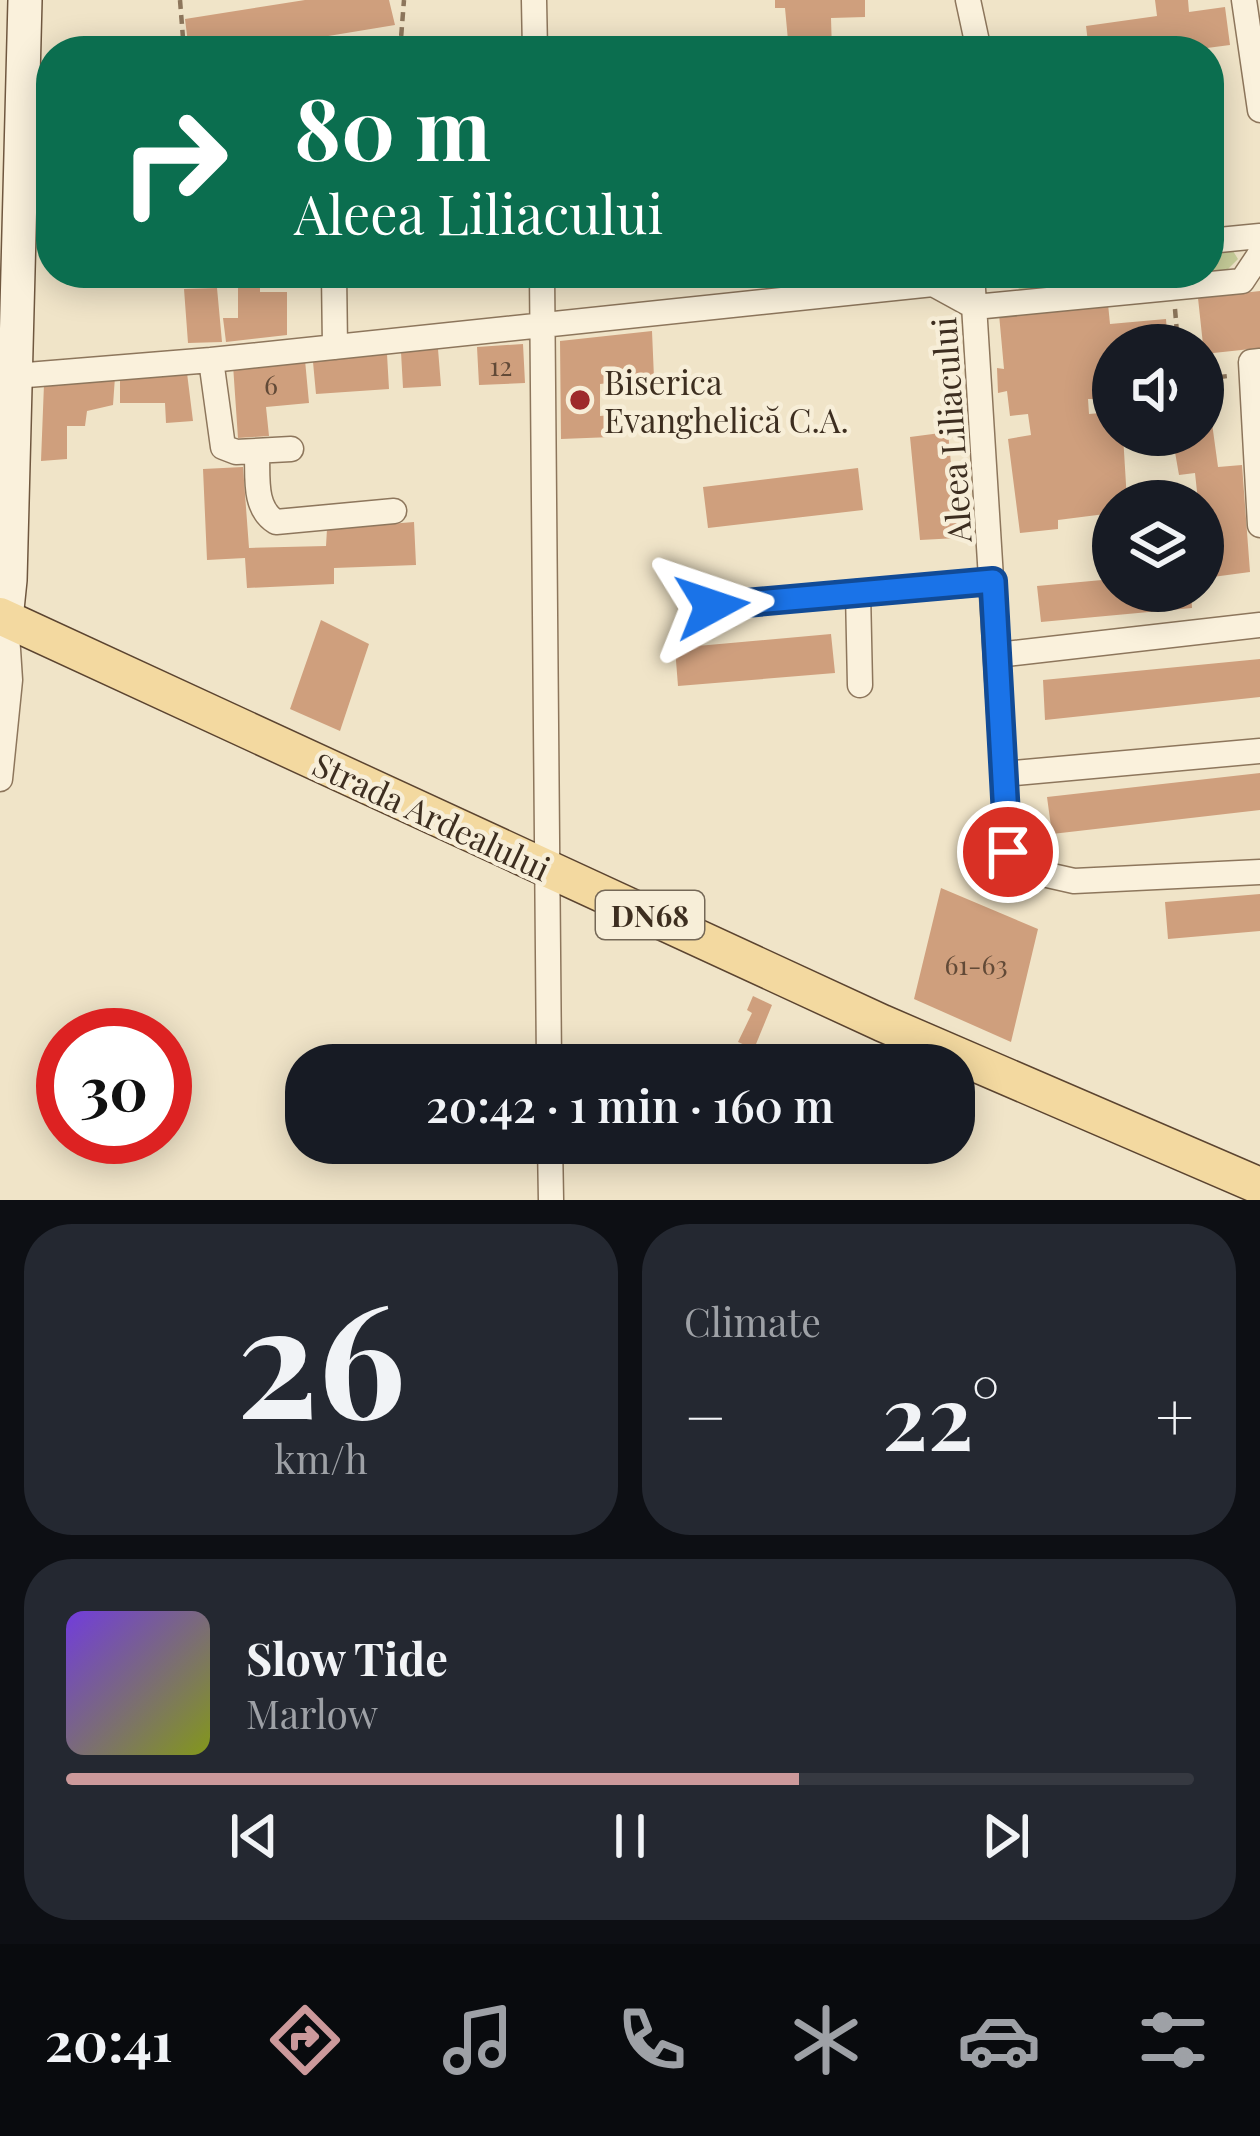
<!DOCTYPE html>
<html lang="en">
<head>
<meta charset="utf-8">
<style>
	:root { --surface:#171b24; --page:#242831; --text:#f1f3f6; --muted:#9ea1a6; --line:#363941; --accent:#cc999b }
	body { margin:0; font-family:"Playfair Display",serif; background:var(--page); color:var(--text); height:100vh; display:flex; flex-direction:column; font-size:45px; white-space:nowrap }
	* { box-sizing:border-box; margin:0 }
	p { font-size:39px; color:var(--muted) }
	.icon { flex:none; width:66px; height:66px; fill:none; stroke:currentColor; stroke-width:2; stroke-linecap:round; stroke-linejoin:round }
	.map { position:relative; height:1200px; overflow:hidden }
	.details { display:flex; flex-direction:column; gap:24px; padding:24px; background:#0d0f14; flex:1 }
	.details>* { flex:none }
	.top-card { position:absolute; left:36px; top:36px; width:1188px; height:252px; border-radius:48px; box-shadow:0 6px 30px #0003; background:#0b6e4f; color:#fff; overflow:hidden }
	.tools { position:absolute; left:1092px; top:324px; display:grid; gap:24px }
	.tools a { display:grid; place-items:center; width:132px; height:132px; border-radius:50%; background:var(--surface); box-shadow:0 6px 30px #0003; font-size:60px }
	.speed { position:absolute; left:36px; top:1008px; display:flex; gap:24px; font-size:60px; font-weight:700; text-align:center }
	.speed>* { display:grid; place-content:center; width:156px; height:156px; border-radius:50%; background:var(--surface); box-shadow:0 6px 30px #0003; line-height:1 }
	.speed .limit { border:18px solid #d22; background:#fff; color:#111 }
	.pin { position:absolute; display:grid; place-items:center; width:102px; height:102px; color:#fff; margin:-51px; border:6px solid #fff; border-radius:50%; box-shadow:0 3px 12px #0007 }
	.me { position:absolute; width:132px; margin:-66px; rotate:85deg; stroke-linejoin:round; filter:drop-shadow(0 0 9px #0008) }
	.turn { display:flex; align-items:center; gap:42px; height:252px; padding:0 60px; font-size:54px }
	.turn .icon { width:156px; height:156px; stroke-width:2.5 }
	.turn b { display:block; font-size:84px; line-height:102px }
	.big { font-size:90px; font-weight:600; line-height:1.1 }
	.details .tile { flex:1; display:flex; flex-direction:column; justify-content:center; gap:18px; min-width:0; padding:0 42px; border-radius:48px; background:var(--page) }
	.details .dial { align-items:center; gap:0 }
	.dial b { font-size:156px; line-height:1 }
	.song { display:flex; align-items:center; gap:36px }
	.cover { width:144px; height:144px; border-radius:18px; background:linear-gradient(135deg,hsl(260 70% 55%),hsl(70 70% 35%)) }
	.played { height:12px; border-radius:6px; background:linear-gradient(90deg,var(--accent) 65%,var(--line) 65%) }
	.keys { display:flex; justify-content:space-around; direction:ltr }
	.heat { display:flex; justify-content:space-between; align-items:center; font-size:66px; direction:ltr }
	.details .tiles { flex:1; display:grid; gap:24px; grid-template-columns:1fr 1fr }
	.tile:last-child { grid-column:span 2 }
	.trip { position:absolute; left:285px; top:1044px; width:690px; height:120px; border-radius:48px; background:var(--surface); box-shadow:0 6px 30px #0003; font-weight:600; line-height:120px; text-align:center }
	.tab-bar { display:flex; height:192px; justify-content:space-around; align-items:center; background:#090b0e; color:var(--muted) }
	.tab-bar .icon { width:84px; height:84px }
	.tab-bar .on { color:var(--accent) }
	.tab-bar b { font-size:54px; color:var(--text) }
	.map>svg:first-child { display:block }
</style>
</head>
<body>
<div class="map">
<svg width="1260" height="1200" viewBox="0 0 1260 1200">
	<rect width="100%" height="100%" fill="#f0e4c8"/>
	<path fill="#c9cf9b" d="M 1209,248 L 1233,251 L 1238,259 L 1227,270 L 1213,274 L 1028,294 L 1018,288 L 1020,273 L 1209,273 Z"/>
	<path fill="#cf9f7d" d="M 305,0 L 389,0 L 395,25 L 237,51 L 189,51 L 185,19 Z
		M 775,0 L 865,0 L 865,17 L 831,18 L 832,51 L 789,51 L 785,8 L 775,8 Z
		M 1155,0 L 1188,0 L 1189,12 L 1225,7 L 1230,45 L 1184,51 L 1089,51 L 1086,26 L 1157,16 Z
		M 238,286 L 260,286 L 260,292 L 287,292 L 287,335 L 226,342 L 223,318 L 238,318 Z
		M 217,288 L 222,342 L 188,343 L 184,289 Z
		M 1260,291 L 1260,348 L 1204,354 L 1198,298 Z
		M 1108,304 L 1110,324 L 1166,319 L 1168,345 L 1113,345 L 1113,399 L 1088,399 L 1089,414 L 1113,412 L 1113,435 L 1123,435 L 1127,501 L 1113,501 L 1113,513 L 1058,520 L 1058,529 L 1020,533 L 1008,439 L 1031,435 L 1028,414 L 1010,416 L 1007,391 L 998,393 L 997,368 L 1004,369 L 999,314 Z
		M 652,331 L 654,378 L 600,384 L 600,416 L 611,415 L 612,437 L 561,439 L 560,341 Z
		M 523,344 L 525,383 L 479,385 L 477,347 Z
		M 438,349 L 441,386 L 403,388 L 401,352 Z
		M 387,354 L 389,389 L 316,394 L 313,362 Z
		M 305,360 L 309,403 L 266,407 L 269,436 L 238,438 L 233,365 Z
		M 187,373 L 193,421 L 166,423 L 165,403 L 120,403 L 120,378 Z
		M 115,377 L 113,405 L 87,411 L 85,426 L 67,426 L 67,459 L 41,461 L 44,384 Z
		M 1203,394 L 1208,394 L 1218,467 L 1242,465 L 1250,572 L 1205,578 L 1203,501 L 1198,501 L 1195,473 L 1179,475 L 1172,435 L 1203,435 Z
		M 948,432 L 958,538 L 920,540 L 910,437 Z
		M 243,467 L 249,548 L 326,546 L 327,529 L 414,522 L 416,565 L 334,568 L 334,584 L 247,588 L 245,558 L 207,560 L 203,469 Z
		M 858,468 L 863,510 L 708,528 L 703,487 Z
		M 1113,579 L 1113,591 L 1191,591 L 1192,608 L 1041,622 L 1037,586 Z
		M 321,620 L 369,644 L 340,731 L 290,709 Z
		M 831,634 L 835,673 L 678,686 L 675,648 Z
		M 1260,659 L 1260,697 L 1045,720 L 1043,680 Z
		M 1260,773 L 1260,810 L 1052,834 L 1047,797 Z
		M 941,888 L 1038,929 L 1011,1042 L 914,999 Z
		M 1260,894 L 1260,931 L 1168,939 L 1165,902 Z
		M 753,996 L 772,1005 L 754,1049 L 738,1042 L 752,1013 L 747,1010 Z"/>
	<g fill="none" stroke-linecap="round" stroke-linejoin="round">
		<g stroke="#8d765c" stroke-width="27">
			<path id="street" d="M 534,0 L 535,51
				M 968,0 L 979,51
				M 1244,0 L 1260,110
				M 1209,241 L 1260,236
				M 334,273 L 335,347
				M 542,273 L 549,1065
				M 972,273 L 1008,852 L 1016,868 L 1074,881 L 1260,872
				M 933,284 L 975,307 L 1242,281 L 1260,254
				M 211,360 L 223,447 L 236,452 L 291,449
				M 1260,361 L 1251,362 L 1260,525
				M 15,376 L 211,360 L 933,284 L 955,273
				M 257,451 C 258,476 253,508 276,522 L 394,511
				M 858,592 L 860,685
				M 713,606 L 993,582
				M 997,655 L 1260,625
				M 1003,774 L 1260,751
				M 0,779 L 10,680 L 6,619
				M 550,1143 L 551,1200"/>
		</g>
		<g stroke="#6f573f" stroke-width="36">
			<path id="secondary" d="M 0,626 L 6,619 L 10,580 L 25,0"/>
		</g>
		<g stroke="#5b4430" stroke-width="39">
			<path id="primary" d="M 0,616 L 882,1023 L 1260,1186"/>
		</g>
		<path stroke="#8d765c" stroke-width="4.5" stroke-dasharray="9 6" stroke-linecap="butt" d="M 180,0 L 184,51
			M 400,51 L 404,0
			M 1175,309 L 1178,345
			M 1203,379 L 1228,376"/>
		<use href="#street" stroke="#faf1dc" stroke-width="24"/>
		<use href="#secondary" stroke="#faf1dc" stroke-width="33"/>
		<use href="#primary" stroke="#f3d9a0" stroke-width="36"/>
	</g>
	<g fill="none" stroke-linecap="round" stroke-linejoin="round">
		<g stroke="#114b97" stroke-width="30">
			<path id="route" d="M 712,606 L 993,581 L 1008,852"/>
		</g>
		<use href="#route" stroke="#1a73e8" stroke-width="21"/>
	</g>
	<circle fill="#9e2a2b" stroke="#f7eed8" stroke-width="4.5" cx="580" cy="400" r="12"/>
	<g text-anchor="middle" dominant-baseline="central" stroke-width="9" stroke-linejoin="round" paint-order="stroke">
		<g font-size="27" fill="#624a37">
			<text x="501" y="365">12</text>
			<text x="271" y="384">6</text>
			<text x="976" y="964">61-63</text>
		</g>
		<rect fill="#f7eed8" stroke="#756857" stroke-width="3" x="596" y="891" width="108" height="48" rx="9"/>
		<g font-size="30" font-weight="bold" fill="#3d2e20">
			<text x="650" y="915">DN68</text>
		</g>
		<g font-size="33" fill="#3d2e20" stroke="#f7eed8" text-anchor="start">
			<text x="604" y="381">Biserica<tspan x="604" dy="38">Evanghelică C.A.</tspan></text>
		</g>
		<g font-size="33" fill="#3d2e20" stroke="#f7eed8">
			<text transform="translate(950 430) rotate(-94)">Aleea Liliacului</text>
			<text transform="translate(432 815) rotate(25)">Strada Ardealului</text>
		</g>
	</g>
</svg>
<div class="tools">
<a><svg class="icon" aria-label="sound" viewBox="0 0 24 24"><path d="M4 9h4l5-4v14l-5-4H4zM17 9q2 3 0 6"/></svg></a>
<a><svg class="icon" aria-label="layers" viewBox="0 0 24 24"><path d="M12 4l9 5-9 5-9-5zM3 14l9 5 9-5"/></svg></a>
</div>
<div class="speed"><div class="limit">30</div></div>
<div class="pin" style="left:1008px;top:852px;background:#d93025"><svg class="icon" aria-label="arrive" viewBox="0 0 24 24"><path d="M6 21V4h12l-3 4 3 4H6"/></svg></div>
<svg class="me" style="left:712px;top:606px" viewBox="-20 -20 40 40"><path d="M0-17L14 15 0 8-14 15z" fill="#1a73e8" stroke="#fff" stroke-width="4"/></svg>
<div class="trip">20:42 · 1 min · 160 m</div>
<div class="top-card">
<div class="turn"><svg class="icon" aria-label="right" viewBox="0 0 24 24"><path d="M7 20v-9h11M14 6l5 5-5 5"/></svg><div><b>80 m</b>Aleea Liliacului</div></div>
</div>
</div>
<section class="details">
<div class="tiles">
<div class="tile dial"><b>26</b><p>km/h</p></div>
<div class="tile"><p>Climate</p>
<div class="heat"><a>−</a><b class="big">22°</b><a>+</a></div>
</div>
<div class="tile">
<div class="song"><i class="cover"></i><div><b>Slow Tide</b><p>Marlow</p></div></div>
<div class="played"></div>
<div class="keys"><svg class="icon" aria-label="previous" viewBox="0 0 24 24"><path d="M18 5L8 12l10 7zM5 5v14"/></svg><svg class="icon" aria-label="pause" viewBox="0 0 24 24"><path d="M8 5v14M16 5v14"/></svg><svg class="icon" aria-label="next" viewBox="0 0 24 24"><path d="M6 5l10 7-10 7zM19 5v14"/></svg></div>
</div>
</div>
</section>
<nav class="tab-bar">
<b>20:41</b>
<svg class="icon on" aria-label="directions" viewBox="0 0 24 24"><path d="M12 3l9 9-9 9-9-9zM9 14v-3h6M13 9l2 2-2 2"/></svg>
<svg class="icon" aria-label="music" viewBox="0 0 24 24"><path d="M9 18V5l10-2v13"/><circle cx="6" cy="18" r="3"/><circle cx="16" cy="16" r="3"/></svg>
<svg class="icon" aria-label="phone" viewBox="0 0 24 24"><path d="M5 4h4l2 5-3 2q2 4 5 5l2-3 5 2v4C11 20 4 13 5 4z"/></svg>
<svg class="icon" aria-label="climate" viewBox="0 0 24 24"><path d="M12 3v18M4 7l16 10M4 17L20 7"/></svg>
<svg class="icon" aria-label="car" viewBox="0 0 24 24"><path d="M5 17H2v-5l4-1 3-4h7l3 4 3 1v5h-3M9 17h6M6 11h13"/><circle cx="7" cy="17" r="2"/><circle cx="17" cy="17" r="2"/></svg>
<svg class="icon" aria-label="filters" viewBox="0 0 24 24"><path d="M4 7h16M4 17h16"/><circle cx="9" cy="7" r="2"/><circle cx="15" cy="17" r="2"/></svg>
</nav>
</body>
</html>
